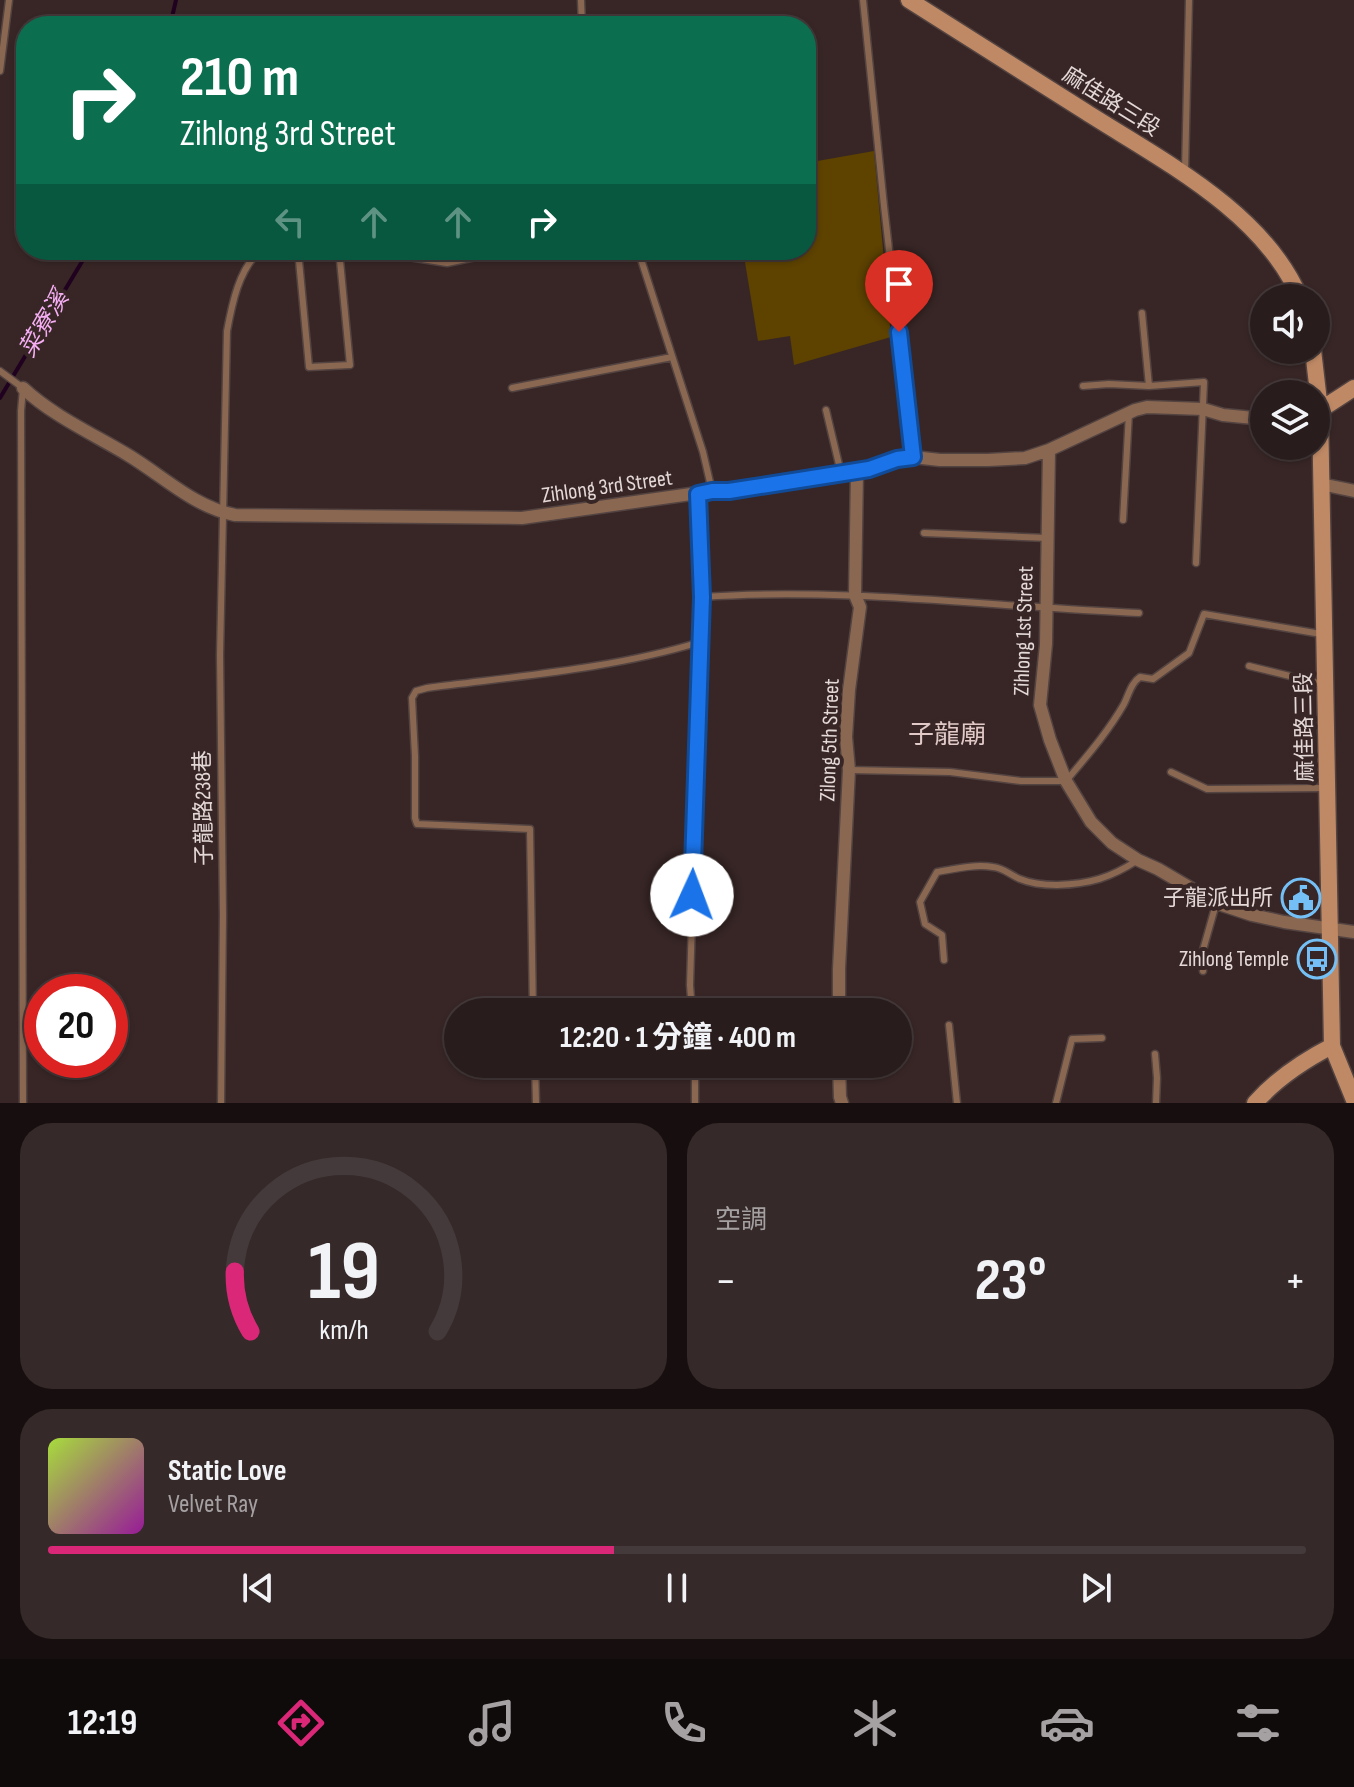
<!DOCTYPE html>
<html lang="zh-TW">
<head>
<meta charset="utf-8">
<style>
	:root { --surface:#291c1c; --page:#352929; --text:#f1f3f6; --muted:#a5a1a3; --line:#453a3b; --accent:#db2777 }
	body { margin:0; font-family:"Sofia Sans Condensed","Noto Sans TC",sans-serif; background:var(--page); color:var(--text); height:100vh; display:flex; flex-direction:column; font-size:30px; white-space:nowrap }
	* { box-sizing:border-box; margin:0 }
	p { font-size:26px; color:var(--muted) }
	.icon { flex:none; width:44px; height:44px; fill:none; stroke:currentColor; stroke-width:2; stroke-linecap:round; stroke-linejoin:round }
	.map { position:relative; height:1103px; overflow:hidden }
	.drawer { display:flex; flex-direction:column; gap:20px; padding:20px; background:#170f0f; flex:1 }
	.drawer>* { flex:none }
	.top-card { position:absolute; left:16px; top:16px; width:800px; height:244px; border-radius:32px; box-shadow:0 2px 6px #0004,0 0 0 2px var(--line); background:#0b6e4f; color:#fff; overflow:hidden }
	.buttons { position:absolute; left:1250px; top:284px; display:grid; gap:16px }
	.buttons a { display:grid; place-items:center; width:80px; height:80px; border-radius:50%; background:var(--surface); box-shadow:0 2px 6px #0004,0 0 0 2px var(--line); font-size:40px }
	.speed { position:absolute; left:24px; top:974px; display:flex; gap:16px; font-size:40px; font-weight:700; text-align:center }
	.speed>* { display:grid; place-content:center; width:104px; height:104px; border-radius:50%; background:var(--surface); box-shadow:0 2px 6px #0004,0 0 0 2px var(--line); line-height:1 }
	.speed .limit { border:12px solid #d22; background:#fff; color:#111 }
	.pin { position:absolute; display:grid; place-items:center; width:68px; height:68px; color:#fff; margin:-82px -34px; border-radius:50% 50% 50% 0; rotate:-45deg; box-shadow:0 0 8px #0007 }
	.pin .icon { rotate:45deg }
	.me { position:absolute; width:88px; margin:-44px; rotate:2deg; stroke-linejoin:round; filter:drop-shadow(0 0 6px #0008) }
	.turn { display:flex; align-items:center; gap:28px; height:168px; padding:0 32px; font-size:36px }
	.turn .icon { width:104px; height:104px; stroke-width:2.5 }
	.turn b { display:block; font-size:56px; line-height:68px }
	.lanes { display:flex; align-items:center; height:76px; padding:0 32px; background:#0003; justify-content:center; gap:40px; direction:ltr }
	.lanes .off { opacity:.35 }
	.big { font-size:60px; font-weight:700; line-height:1.1 }
	.drawer .widget { flex:1; display:flex; flex-direction:column; justify-content:center; gap:12px; min-width:0; padding:0 28px; border-radius:32px; background:var(--page) }
	.drawer .dial { align-items:center; gap:0 }
	.dial svg { height:208px; overflow:visible; fill:none; stroke:var(--line); stroke-width:7; stroke-linecap:round; text-anchor:middle }
	.dial text { fill:var(--text); stroke:none }
	.song { display:flex; align-items:center; gap:24px }
	.cover { width:96px; height:96px; border-radius:12px; background:linear-gradient(135deg,hsl(80 70% 55%),hsl(300 70% 35%)) }
	.played { height:8px; border-radius:4px; background:linear-gradient(90deg,var(--accent) 45%,var(--line) 45%) }
	.keys { display:flex; justify-content:space-around; direction:ltr }
	.heat { display:flex; justify-content:space-between; align-items:center; font-size:44px; direction:ltr }
	.drawer .tiles { flex:1; display:grid; gap:20px; grid-template-columns:1fr 1fr }
	.widget:last-child { grid-column:span 2 }
	.trip { position:absolute; left:444px; top:998px; width:468px; height:80px; border-radius:40px; background:var(--surface); box-shadow:0 2px 6px #0004,0 0 0 2px var(--line); font-weight:700; line-height:80px; text-align:center }
	.dock { display:flex; height:128px; justify-content:space-around; align-items:center; background:#100b0b; color:var(--muted) }
	.dock .icon { width:56px; height:56px }
	.dock .on { color:var(--accent) }
	.dock b { font-size:36px; color:var(--text) }
	.map>svg:first-child { display:block }
</style>
</head>
<body>
<div class="map">
<svg width="1354" height="1103" viewBox="0 0 1354 1103">
	<rect width="100%" height="100%" fill="#372625"/>
	<path fill="#5d4200" d="M 874,151 L 891,337 L 794,365 L 790,336 L 758,341 L 743,250 L 806,250 L 806,163 Z"/>
	<g fill="none" stroke-linecap="round" stroke-linejoin="round">
		<path stroke="#200220" stroke-width="4" d="M 170,26 L 176,0
			M 0,398 L 89,250"/>
		<g stroke="#534341" stroke-width="9">
			<path id="lane" d="M 581,0 L 582,26
				M 863,0 L 884,206 L 913,457
				M 0,71 L 9,0
				M 1185,171 L 1189,0
				M 298,250 L 309,367 L 350,365 L 339,250
				M 364,250 L 447,263 L 510,250
				M 638,250 L 703,452 L 712,491
				M 1142,313 L 1149,386
				M 0,371 L 23,388 L 21,411 L 23,1103
				M 1083,386 L 1109,384 L 1149,386 L 1204,382 L 1196,563
				M 512,388 L 672,357
				M 826,410 L 841,473
				M 1123,520 L 1129,413
				M 924,533 L 1048,538
				M 702,597 C 847,587 993,607 1139,613
				M 1249,666 L 1322,684
				M 849,770 L 950,772 L 1021,781 L 1066,781 C 1087,756 1108,732 1124,704 C 1129,694 1131,683 1140,677 L 1153,679 L 1189,653 L 1204,614 L 1321,634
				M 1171,772 L 1207,789 L 1324,788
				M 944,960 L 942,935 L 925,924 L 920,902 L 937,872 C 955,869 974,864 993,867 C 1004,868 1010,875 1020,879 C 1032,884 1045,885 1057,885 C 1090,884 1110,878 1138,860
				M 1203,971 L 1203,950 L 1216,904
				M 533,1012 L 530,829 L 417,824 L 415,818 L 415,756 L 412,698 L 416,691 L 427,688 C 518,676 612,669 700,642
				M 692,1012 L 690,985 L 702,597 L 698,494
				M 949,1025 L 957,1103
				M 1155,1054 L 1157,1078 L 1156,1103
				M 535,1064 L 536,1103
				M 695,1064 L 695,1103
				M 221,1103 L 223,915 L 220,655 L 227,331 C 232,304 239,268 261,250
				M 1056,1103 L 1072,1039 L 1102,1038"/>
		</g>
		<g stroke="#534341" stroke-width="15">
			<path id="street" d="M 23,388 C 53,416 93,434 128,455 C 163,476 194,507 235,515 L 522,518 L 712,491 L 729,491 L 869,469 L 897,459 L 913,457 L 940,460 L 988,460 L 1025,458 L 1049,450 L 1135,410 L 1147,407 L 1203,409 L 1223,415 L 1264,419
				M 1049,450 L 1046,644 L 1040,705 L 1050,740 L 1066,781 L 1091,822 L 1112,843 L 1138,860 L 1158,869 L 1216,903 L 1252,915 L 1284,922 L 1354,932
				M 1321,484 L 1354,491
				M 839,1012 L 839,969 L 849,770 L 846,737 L 849,690 L 860,607 L 855,595 L 857,471
				M 839,1064 L 840,1097 L 842,1103"/>
		</g>
		<g stroke="#534341" stroke-width="19">
			<path id="secondary" d="M 909,0 C 968,37 1027,75 1086,112 C 1161,160 1264,212 1300,298
				M 1313,350 L 1320,410 L 1332,1046 L 1354,1100
				M 1320,410 L 1354,388
				M 1255,1103 C 1277,1078 1303,1061 1332,1046"/>
		</g>
		<use href="#lane" stroke="#8a6751" stroke-width="6"/>
		<use href="#street" stroke="#8a6751" stroke-width="12"/>
		<use href="#secondary" stroke="#bf8965" stroke-width="16"/>
	</g>
	<g fill="none" stroke-linecap="round" stroke-linejoin="round">
		<g stroke="#114b97" stroke-width="20">
			<path id="route" d="M 692,895 L 702,597 L 698,494 L 712,491 L 729,491 L 869,469 L 897,459 L 913,457 L 899,332"/>
		</g>
		<use href="#route" stroke="#1a73e8" stroke-width="14"/>
	</g>
	<defs>
		<g id="civic-ring" transform="scale(2)"><circle r="9.5" fill="#372625" stroke="#74c0f6" stroke-width="1.5"/><path d="M-.6-6.5H3V-4.5H.6V-3L4-1V1h2V6H-6V1h2V-1L-.6-3ZM-1.2 2.5V6h2.4V2.5Z" fill="#74c0f6"/></g>
		<g id="bus-ring" transform="scale(2)"><circle r="9.5" fill="#372625" stroke="#74c0f6" stroke-width="1.5"/><path d="M-5-6H5V4H4V6H2V4H-2V6H-4V4H-5ZM-3.5-4V0h7V-4ZM-3.5 1.2v1.5H-2V1.2ZM2 1.2v1.5H3.5V1.2Z" fill="#74c0f6"/></g>
	</defs>
	<g fill-rule="evenodd">
		<use href="#civic-ring" x="1301" y="898"/>
		<use href="#bus-ring" x="1317" y="959"/>
	</g>
	<g text-anchor="middle" dominant-baseline="central" stroke-width="8" stroke-linejoin="round" paint-order="stroke">
		<g font-size="22" fill="#e4d9d7" stroke="#372625">
			<text transform="translate(1111 102) rotate(32)">麻佳路三段</text>
			<text transform="translate(607 487) rotate(-8)">Zihlong 3rd Street</text>
			<text transform="translate(1024 631) rotate(-88)">Zihlong 1st Street</text>
			<text transform="translate(1305 727) rotate(-91)">麻佳路三段</text>
			<text transform="translate(830 740) rotate(-88)">Zilong 5th Street</text>
			<text transform="translate(204 808) rotate(-91)">子龍路238巷</text>
		</g>
		<g font-size="22" fill="#e4d9d7" stroke="#372625" text-anchor="end">
			<text x="1273" y="898">子龍派出所</text>
			<text x="1289" y="959">Zihlong Temple</text>
		</g>
		<g font-size="24" font-style="italic" fill="#f6aff4" stroke="#372625">
			<text transform="translate(44 324) rotate(-59)">菜寮溪</text>
		</g>
		<g font-size="26" fill="#e0c9c7" stroke="#372625">
			<text x="947" y="735">子龍廟</text>
		</g>
	</g>
</svg>
<div class="buttons">
<a><svg class="icon" aria-label="sound" viewBox="0 0 24 24"><path d="M4 9h4l5-4v14l-5-4H4zM17 9q2 3 0 6"/></svg></a>
<a><svg class="icon" aria-label="layers" viewBox="0 0 24 24"><path d="M12 4l9 5-9 5-9-5zM3 14l9 5 9-5"/></svg></a>
</div>
<div class="speed"><div class="limit">20</div></div>
<div class="pin" style="left:899px;top:332px;background:#d93025"><svg class="icon" aria-label="arrive" viewBox="0 0 24 24"><path d="M6 21V4h12l-3 4 3 4H6"/></svg></div>
<svg class="me" style="left:692px;top:895px" viewBox="-20 -20 40 40"><circle r="19" fill="#fff"/><path d="M0-13L10 11 0 6-10 11z" fill="#1a73e8"/></svg>
<div class="trip">12:20 · 1 分鐘 · 400 m</div>
<div class="top-card">
<div class="turn"><svg class="icon" aria-label="right" viewBox="0 0 24 24"><path d="M7 20v-9h11M14 6l5 5-5 5"/></svg><div><b>210 m</b>Zihlong 3rd Street</div></div>
<div class="lanes"><svg class="icon off" aria-label="left" viewBox="0 0 24 24"><path d="M17 20v-9H6M10 6l-5 5 5 5"/></svg><svg class="icon off" aria-label="ahead" viewBox="0 0 24 24"><path d="M12 20V5M6 11l6-6 6 6"/></svg><svg class="icon off" aria-label="ahead" viewBox="0 0 24 24"><path d="M12 20V5M6 11l6-6 6 6"/></svg><svg class="icon" aria-label="right" viewBox="0 0 24 24"><path d="M7 20v-9h11M14 6l5 5-5 5"/></svg></div>
</div>
</div>
<section class="drawer">
<div class="tiles">
<div class="widget dial"><svg viewBox="0 0 100 80">
<path d="M14 69A42 42 0 1 1 86 69"/>
<path d="M14 69A42 42 0 0 1 8 46" stroke="#db2777"/>
<text x="50" y="56" font-size="32" font-weight="700">19</text>
<text x="50" y="72" font-size="11">km/h</text>
</svg></div>
<div class="widget"><p>空調</p>
<div class="heat"><a>−</a><b class="big">23°</b><a>+</a></div>
</div>
<div class="widget">
<div class="song"><i class="cover"></i><div><b>Static Love</b><p>Velvet Ray</p></div></div>
<div class="played"></div>
<div class="keys"><svg class="icon" aria-label="previous" viewBox="0 0 24 24"><path d="M18 5L8 12l10 7zM5 5v14"/></svg><svg class="icon" aria-label="pause" viewBox="0 0 24 24"><path d="M8 5v14M16 5v14"/></svg><svg class="icon" aria-label="next" viewBox="0 0 24 24"><path d="M6 5l10 7-10 7zM19 5v14"/></svg></div>
</div>
</div>
</section>
<nav class="dock">
<b>12:19</b>
<svg class="icon on" aria-label="directions" viewBox="0 0 24 24"><path d="M12 3l9 9-9 9-9-9zM9 14v-3h6M13 9l2 2-2 2"/></svg>
<svg class="icon" aria-label="music" viewBox="0 0 24 24"><path d="M9 18V5l10-2v13"/><circle cx="6" cy="18" r="3"/><circle cx="16" cy="16" r="3"/></svg>
<svg class="icon" aria-label="phone" viewBox="0 0 24 24"><path d="M5 4h4l2 5-3 2q2 4 5 5l2-3 5 2v4C11 20 4 13 5 4z"/></svg>
<svg class="icon" aria-label="climate" viewBox="0 0 24 24"><path d="M12 3v18M4 7l16 10M4 17L20 7"/></svg>
<svg class="icon" aria-label="car" viewBox="0 0 24 24"><path d="M5 17H2v-5l4-1 3-4h7l3 4 3 1v5h-3M9 17h6M6 11h13"/><circle cx="7" cy="17" r="2"/><circle cx="17" cy="17" r="2"/></svg>
<svg class="icon" aria-label="filters" viewBox="0 0 24 24"><path d="M4 7h16M4 17h16"/><circle cx="9" cy="7" r="2"/><circle cx="15" cy="17" r="2"/></svg>
</nav>
</body>
</html>
